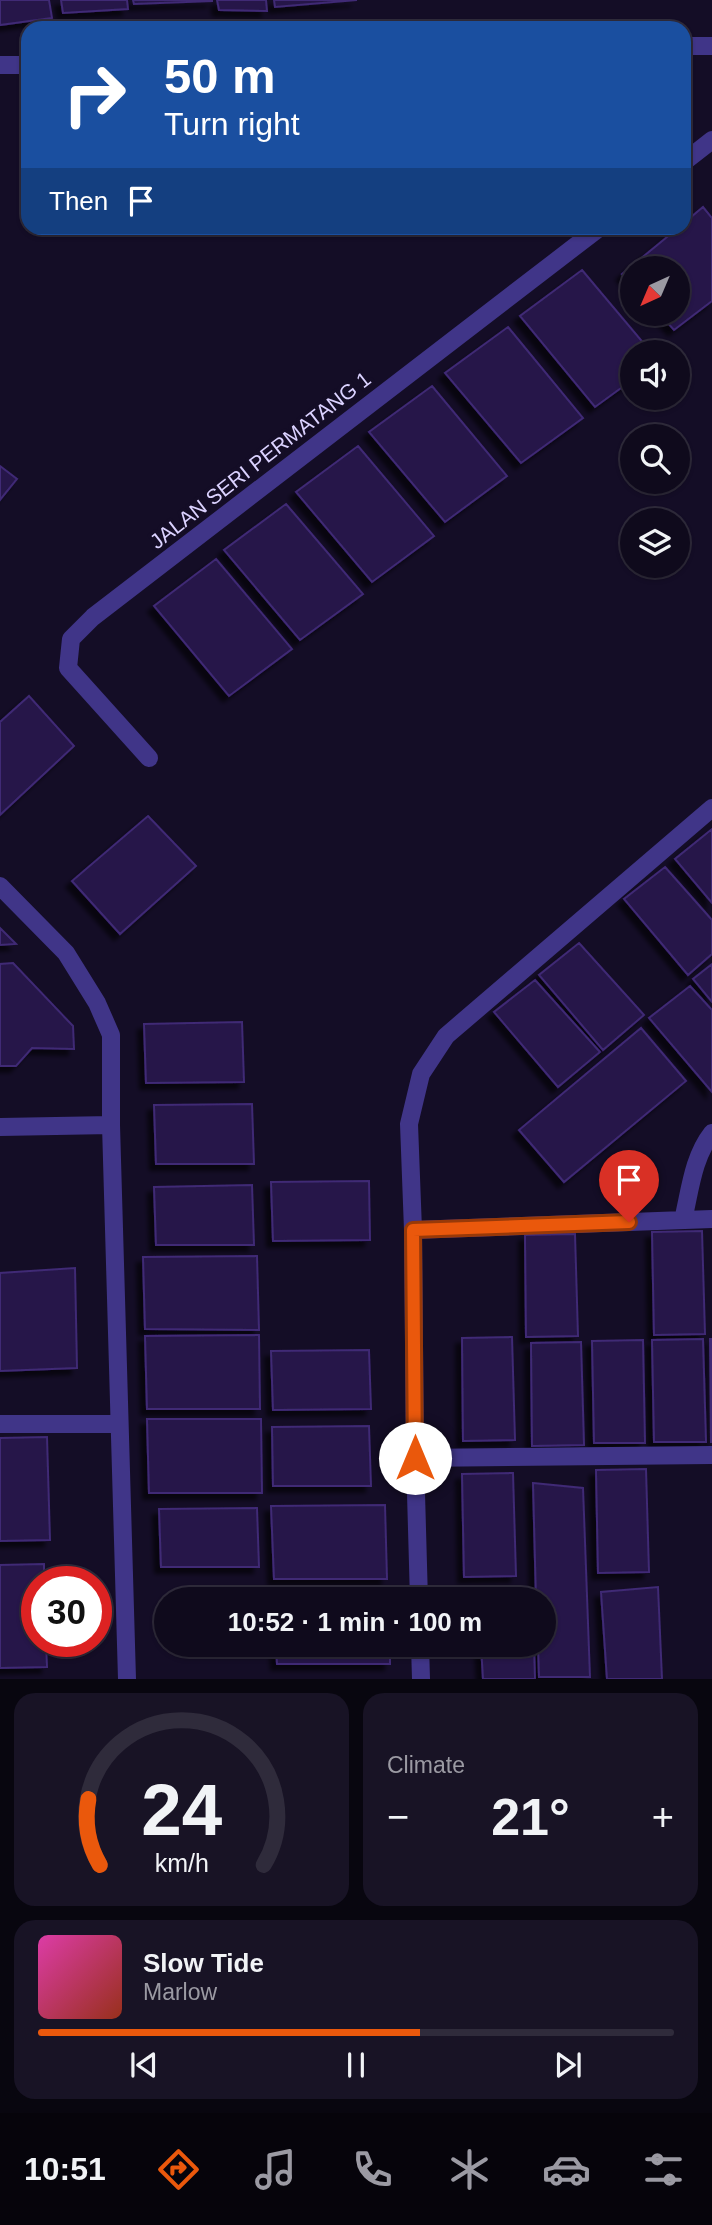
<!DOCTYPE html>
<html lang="en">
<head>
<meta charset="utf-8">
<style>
	:root { --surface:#0f0a1c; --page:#181325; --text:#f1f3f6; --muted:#9b9aa3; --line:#2f2b3b; --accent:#ea580c }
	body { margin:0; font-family:Helvetica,sans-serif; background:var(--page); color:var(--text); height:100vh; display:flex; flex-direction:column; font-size:26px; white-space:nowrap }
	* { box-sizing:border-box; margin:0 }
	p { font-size:23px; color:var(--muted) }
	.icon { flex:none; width:38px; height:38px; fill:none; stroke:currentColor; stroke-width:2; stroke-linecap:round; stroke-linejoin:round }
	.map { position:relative; height:1679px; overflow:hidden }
	.panel { display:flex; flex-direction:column; gap:14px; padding:14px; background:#08060f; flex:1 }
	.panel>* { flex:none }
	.banner { position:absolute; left:21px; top:21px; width:670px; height:214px; border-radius:21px; box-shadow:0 2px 5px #0004,0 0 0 2px var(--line); background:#1a4fa0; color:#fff; overflow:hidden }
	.needle { width:46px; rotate:224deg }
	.buttons { position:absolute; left:620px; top:256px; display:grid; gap:14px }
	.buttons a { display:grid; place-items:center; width:70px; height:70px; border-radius:50%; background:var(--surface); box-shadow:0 2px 5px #0004,0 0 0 2px var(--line); font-size:35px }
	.speed { position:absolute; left:21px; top:1566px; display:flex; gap:14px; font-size:35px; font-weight:700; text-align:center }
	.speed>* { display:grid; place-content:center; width:91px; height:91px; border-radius:50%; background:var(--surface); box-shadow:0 2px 5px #0004,0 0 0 2px var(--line); line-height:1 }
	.speed .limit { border:10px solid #d22; background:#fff; color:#111 }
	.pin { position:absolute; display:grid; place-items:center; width:60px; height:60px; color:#fff; margin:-72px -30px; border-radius:50% 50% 50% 0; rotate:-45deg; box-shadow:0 0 7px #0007 }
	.pin .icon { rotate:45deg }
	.me { position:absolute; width:77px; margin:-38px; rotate:0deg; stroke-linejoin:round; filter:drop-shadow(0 0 5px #0008) }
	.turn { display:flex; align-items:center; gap:24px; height:147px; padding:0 28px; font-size:32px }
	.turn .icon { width:91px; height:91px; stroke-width:2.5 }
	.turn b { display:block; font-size:49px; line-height:60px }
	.then { display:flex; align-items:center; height:66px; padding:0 28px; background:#0003; gap:14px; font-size:26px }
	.big { font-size:52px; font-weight:600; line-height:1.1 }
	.panel .widget { flex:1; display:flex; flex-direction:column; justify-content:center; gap:10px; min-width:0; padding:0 24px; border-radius:21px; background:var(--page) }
	.panel .dial { align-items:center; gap:0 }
	.dial svg { height:182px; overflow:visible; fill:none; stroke:var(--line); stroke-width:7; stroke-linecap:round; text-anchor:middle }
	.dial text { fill:var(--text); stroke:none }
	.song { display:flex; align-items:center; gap:21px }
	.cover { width:84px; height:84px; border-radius:10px; background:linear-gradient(135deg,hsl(320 70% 55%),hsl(10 70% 35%)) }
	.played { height:7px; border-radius:4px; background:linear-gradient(90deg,var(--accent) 60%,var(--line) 60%) }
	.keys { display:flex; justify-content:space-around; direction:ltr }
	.heat { display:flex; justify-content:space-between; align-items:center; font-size:38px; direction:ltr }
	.panel .tiles { flex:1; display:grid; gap:14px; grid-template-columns:1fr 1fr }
	.widget:last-child { grid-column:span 2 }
	.trip { position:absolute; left:154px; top:1587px; width:402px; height:70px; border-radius:35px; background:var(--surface); box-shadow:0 2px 5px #0004,0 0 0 2px var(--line); font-weight:600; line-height:70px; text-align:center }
	.menu { display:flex; height:112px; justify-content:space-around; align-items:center; background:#06040b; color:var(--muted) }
	.menu .icon { width:49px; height:49px }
	.menu .on { color:var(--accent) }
	.menu b { font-size:32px; color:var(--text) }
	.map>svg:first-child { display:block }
</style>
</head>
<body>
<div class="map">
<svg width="712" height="1679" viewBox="0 0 712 1679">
	<defs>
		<filter id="shadow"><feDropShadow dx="-6" dy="6" stdDeviation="2" flood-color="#0009"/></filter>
	</defs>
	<rect width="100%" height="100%" fill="#140d26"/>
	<path fill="#261848" stroke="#3f2975" stroke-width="2" filter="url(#shadow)" d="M 0,0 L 49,0 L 52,18 L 0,25 Z
		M 61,0 L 127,0 L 128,9 L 63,13 Z
		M 133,0 L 212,0 L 212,1 L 134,4 Z
		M 217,0 L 266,0 L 267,11 L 219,10 Z
		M 274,0 L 357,0 L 275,7 Z
		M 703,207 L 712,218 L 712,301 L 674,330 L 659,313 L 677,313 L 677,268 L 632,268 L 632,285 L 622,274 L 678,228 L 684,228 L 684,223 Z
		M 582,270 L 651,352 L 632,352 L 632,380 L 595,407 L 520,316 Z
		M 508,327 L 583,418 L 521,463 L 445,373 Z
		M 432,386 L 507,476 L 445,522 L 369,432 Z
		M 358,446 L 434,536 L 372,582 L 296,492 Z
		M 0,466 L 17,479 L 0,500 Z
		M 286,504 L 363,594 L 300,640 L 224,550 Z
		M 216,559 L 292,649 L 229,696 L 154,606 Z
		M 29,696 L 74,746 L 0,815 L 0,722 Z
		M 148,816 L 196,866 L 120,934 L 72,881 Z
		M 712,829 L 712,903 L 675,859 Z
		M 665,867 L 712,920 L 712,954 L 688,975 L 624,899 Z
		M 0,928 L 16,944 L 0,945 Z
		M 579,943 L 644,1015 L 603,1050 L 539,975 Z
		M 13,963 L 73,1026 L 74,1049 L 32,1048 L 16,1066 L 0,1066 L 0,964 Z
		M 712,964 L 712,1002 L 693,979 Z
		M 535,980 L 600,1052 L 558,1087 L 494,1012 Z
		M 690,986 L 712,1010 L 712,1092 L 649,1018 Z
		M 242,1022 L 244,1082 L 146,1083 L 144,1024 Z
		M 641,1028 L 686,1081 L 564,1182 L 519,1130 Z
		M 252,1104 L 254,1164 L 156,1164 L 154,1105 Z
		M 369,1181 L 370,1240 L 273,1241 L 271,1182 Z
		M 252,1185 L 254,1245 L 156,1245 L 154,1187 Z
		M 702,1231 L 705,1334 L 654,1335 L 652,1232 Z
		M 575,1234 L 578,1336 L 526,1337 L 525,1235 Z
		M 257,1256 L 259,1330 L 145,1329 L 143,1257 Z
		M 75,1268 L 77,1368 L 0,1371 L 0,1273 Z
		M 259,1335 L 260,1409 L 147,1409 L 145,1336 Z
		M 512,1337 L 515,1440 L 463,1441 L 462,1338 Z
		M 703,1339 L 706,1442 L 654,1442 L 652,1340 Z
		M 710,1339 L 712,1339 L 712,1442 L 711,1442 Z
		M 643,1340 L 645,1443 L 594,1443 L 592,1341 Z
		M 581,1342 L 584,1445 L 532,1446 L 531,1343 Z
		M 369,1350 L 371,1409 L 273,1410 L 271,1351 Z
		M 147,1419 L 261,1419 L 262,1493 L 149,1493 Z
		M 369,1426 L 371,1486 L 273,1486 L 272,1427 Z
		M 47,1437 L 50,1540 L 0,1541 L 0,1438 Z
		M 646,1469 L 649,1572 L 598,1573 L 596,1470 Z
		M 513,1473 L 516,1576 L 464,1577 L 462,1474 Z
		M 533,1483 L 583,1488 L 590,1677 L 539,1677 L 538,1645 L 544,1645 L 544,1600 L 536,1600 Z
		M 385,1505 L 387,1579 L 274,1579 L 271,1506 Z
		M 257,1508 L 259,1567 L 161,1567 L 159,1509 Z
		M 44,1564 L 44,1582 L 37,1582 L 37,1642 L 46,1642 L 47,1667 L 0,1668 L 0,1565 Z
		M 658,1587 L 662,1679 L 607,1679 L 601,1592 Z
		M 478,1589 L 533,1590 L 533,1600 L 479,1600 Z
		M 275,1591 L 388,1591 L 389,1600 L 275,1600 Z
		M 276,1645 L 390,1645 L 390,1664 L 277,1664 Z
		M 481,1645 L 534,1645 L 535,1679 L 483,1679 Z"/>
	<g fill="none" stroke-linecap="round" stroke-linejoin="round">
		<path stroke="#403588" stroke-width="18" d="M 684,162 L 712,140
			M 149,758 L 68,668 L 71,639 L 93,617 L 599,228
			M 0,886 L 66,953 L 97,1003 L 111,1035 L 111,1125 L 127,1679
			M 0,1127 L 111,1125
			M 683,1220 C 690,1191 693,1157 712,1133
			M 413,1230 L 712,1219
			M 0,1424 L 119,1424
			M 415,1458 L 712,1455
			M 419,1600 L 415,1458 L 413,1230 L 409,1124 L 421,1074 L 446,1036 L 712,808
			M 420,1645 L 421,1679"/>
		<path stroke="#403588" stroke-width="18" d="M 684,46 L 712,46
			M 0,65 L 28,65"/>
	</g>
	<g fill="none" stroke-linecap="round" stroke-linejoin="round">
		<g stroke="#983908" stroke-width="18">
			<path id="route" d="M 415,1458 L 413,1230 L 629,1222"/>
		</g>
		<use href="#route" stroke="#ea580c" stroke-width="12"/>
	</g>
	<g text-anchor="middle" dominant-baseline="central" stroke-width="7" stroke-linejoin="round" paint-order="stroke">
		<g font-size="21" fill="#dbd2ff" stroke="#140d26">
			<text transform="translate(260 460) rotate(-38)">JALAN SERI PERMATANG 1</text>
		</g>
	</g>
</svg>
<div class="buttons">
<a><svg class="needle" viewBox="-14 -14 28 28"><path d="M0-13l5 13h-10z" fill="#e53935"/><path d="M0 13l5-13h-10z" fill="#9b9aa3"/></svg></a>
<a><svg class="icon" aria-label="sound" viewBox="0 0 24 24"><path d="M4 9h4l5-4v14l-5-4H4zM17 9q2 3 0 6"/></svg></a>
<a><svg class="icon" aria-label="search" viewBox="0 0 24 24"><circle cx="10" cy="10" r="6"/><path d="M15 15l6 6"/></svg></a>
<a><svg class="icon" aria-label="layers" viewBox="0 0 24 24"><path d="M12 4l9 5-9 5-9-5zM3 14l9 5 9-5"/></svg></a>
</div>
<div class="speed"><div class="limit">30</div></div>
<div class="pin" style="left:629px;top:1222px;background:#d93025"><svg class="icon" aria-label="arrive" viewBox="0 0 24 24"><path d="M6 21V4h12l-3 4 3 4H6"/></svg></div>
<svg class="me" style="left:415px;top:1458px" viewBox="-20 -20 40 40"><circle r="19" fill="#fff"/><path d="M0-13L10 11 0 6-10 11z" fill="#ea580c"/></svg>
<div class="trip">10:52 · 1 min · 100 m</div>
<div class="banner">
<div class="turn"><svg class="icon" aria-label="right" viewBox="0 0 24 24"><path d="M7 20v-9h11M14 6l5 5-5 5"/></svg><div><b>50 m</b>Turn right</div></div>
<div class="then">Then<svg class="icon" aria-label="arrive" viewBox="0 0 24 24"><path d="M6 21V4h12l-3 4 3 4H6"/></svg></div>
</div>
</div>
<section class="panel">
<div class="tiles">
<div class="widget dial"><svg viewBox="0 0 100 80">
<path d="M14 69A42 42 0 1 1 86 69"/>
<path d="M14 69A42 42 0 0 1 9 40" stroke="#ea580c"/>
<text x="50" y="56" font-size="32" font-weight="700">24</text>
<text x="50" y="72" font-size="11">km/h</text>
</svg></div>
<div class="widget"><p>Climate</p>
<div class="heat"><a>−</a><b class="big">21°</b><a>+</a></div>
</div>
<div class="widget">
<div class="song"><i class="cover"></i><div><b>Slow Tide</b><p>Marlow</p></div></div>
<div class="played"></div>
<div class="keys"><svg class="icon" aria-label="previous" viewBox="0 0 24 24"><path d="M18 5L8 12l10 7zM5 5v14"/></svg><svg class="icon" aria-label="pause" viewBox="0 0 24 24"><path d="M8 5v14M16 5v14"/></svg><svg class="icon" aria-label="next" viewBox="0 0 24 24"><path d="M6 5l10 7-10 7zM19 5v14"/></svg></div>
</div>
</div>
</section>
<nav class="menu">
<b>10:51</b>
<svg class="icon on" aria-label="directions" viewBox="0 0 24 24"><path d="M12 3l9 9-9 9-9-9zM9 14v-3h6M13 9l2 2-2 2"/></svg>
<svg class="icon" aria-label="music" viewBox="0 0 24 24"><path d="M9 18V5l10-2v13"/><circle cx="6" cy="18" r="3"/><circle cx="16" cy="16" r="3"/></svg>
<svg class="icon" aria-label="phone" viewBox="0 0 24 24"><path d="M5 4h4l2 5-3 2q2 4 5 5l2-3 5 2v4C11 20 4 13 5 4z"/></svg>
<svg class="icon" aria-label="climate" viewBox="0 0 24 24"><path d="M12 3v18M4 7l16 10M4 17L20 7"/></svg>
<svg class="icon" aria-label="car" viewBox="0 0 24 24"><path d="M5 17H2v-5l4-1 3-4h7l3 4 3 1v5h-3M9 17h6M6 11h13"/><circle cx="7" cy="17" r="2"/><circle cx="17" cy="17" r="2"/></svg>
<svg class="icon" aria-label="filters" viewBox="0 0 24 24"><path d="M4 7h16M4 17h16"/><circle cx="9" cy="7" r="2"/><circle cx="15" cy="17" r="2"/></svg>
</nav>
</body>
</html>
